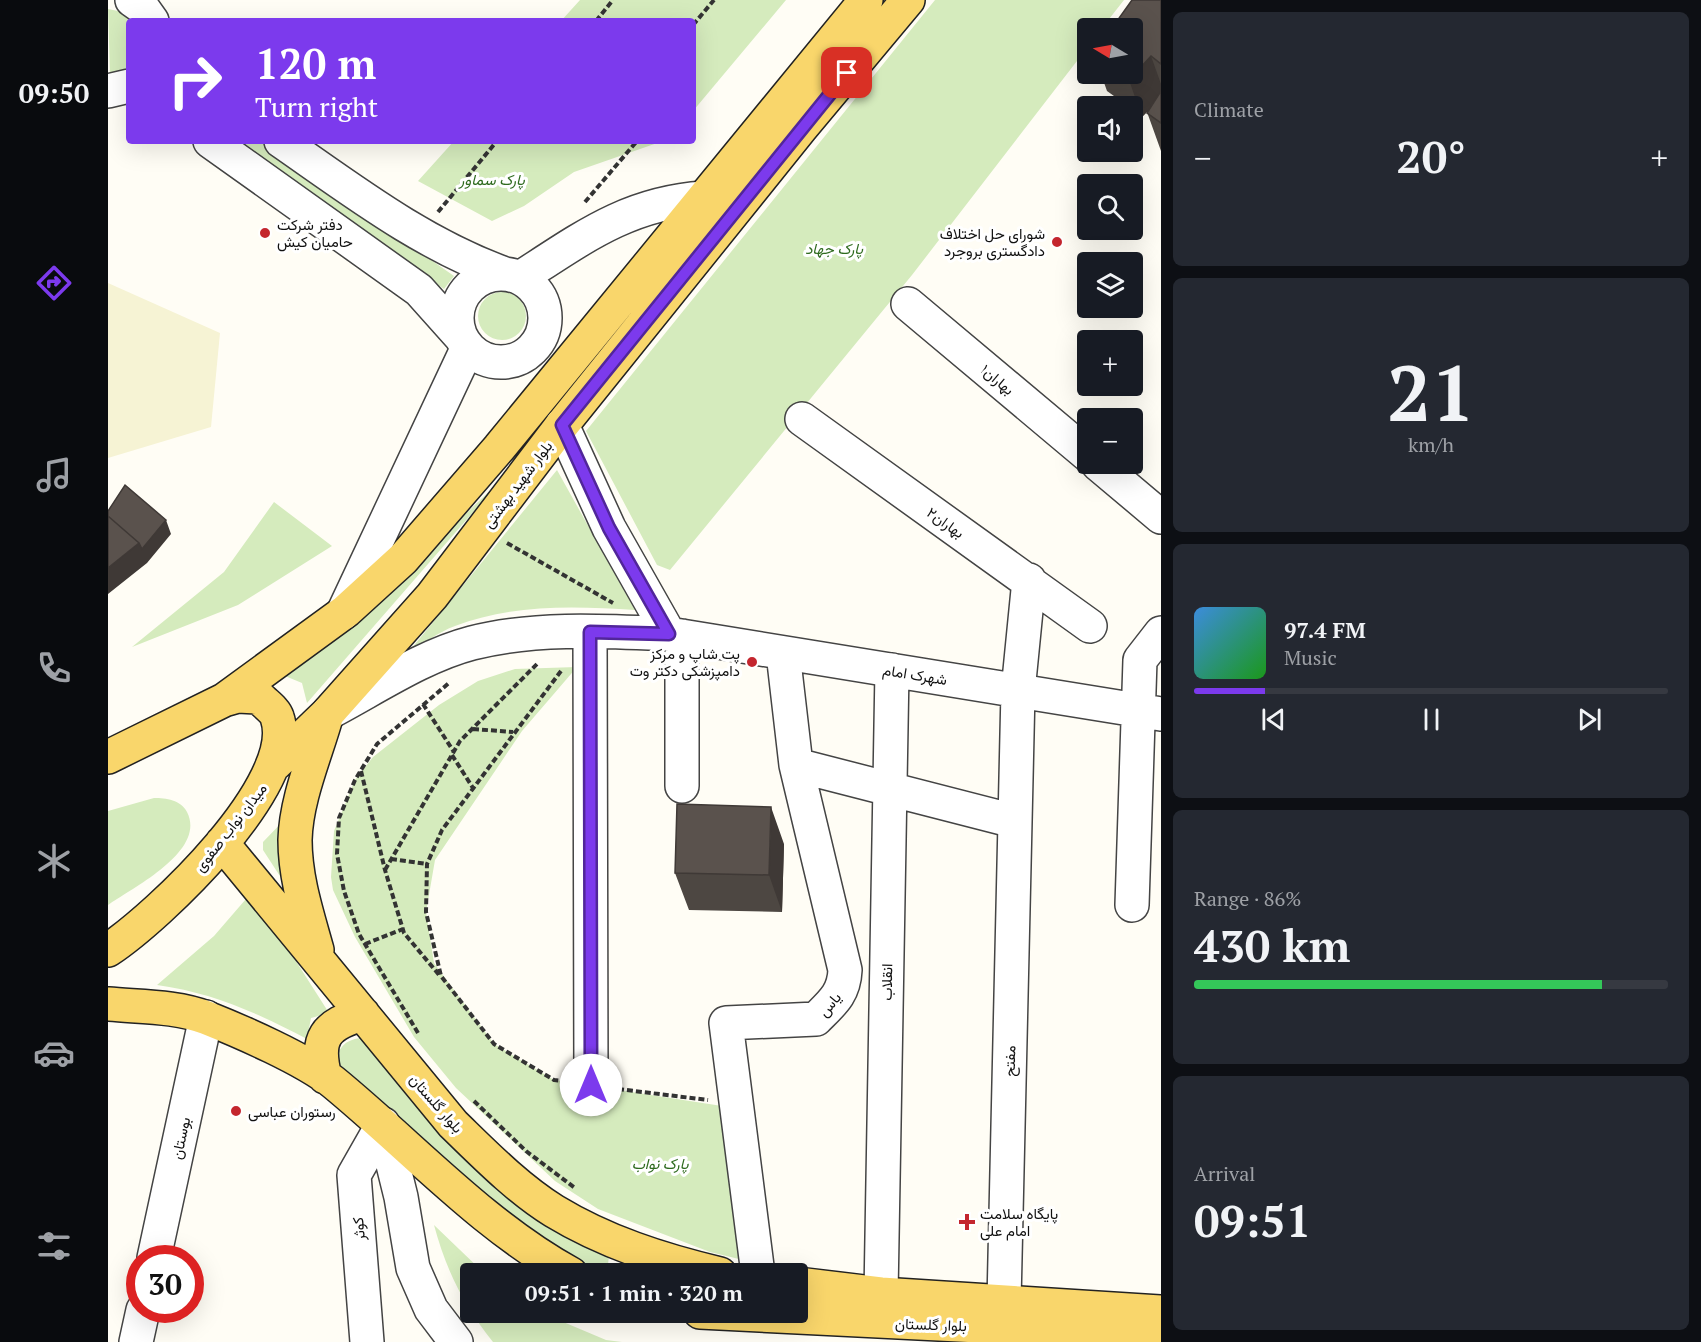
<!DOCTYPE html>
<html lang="en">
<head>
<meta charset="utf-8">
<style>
	:root { --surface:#171b24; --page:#242831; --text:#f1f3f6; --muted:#9ea1a6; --line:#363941; --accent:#7c3aed }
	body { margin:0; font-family:"PT Serif",Vazirmatn,serif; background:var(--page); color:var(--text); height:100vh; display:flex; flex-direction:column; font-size:22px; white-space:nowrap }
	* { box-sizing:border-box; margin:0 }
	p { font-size:20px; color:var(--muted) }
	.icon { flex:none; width:33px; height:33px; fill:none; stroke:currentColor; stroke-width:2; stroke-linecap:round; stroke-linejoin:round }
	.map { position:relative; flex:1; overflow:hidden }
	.panel { display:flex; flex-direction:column; gap:12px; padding:12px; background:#0d0f14; width:540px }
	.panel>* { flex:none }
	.guide { position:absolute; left:18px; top:18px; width:570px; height:126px; border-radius:6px; box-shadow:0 6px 24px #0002; background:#7c3aed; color:#fff; overflow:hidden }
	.needle { width:39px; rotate:280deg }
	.tools { position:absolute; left:969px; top:18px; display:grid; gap:12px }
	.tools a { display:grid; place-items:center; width:66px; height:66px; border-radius:6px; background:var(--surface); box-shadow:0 6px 24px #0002; font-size:30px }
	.speed { position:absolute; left:18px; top:1245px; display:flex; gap:12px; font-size:30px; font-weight:700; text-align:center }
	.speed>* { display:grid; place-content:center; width:78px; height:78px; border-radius:50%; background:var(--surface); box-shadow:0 6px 24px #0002; line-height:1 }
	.speed .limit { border:9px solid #d22; background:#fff; color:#111 }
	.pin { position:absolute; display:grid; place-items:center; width:51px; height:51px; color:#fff; margin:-26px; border-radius:12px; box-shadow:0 3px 9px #0006 }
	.me { position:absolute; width:66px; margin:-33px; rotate:0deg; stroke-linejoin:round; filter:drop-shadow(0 0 4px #0008) }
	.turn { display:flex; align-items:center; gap:21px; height:126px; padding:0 30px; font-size:27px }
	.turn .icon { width:78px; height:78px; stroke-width:2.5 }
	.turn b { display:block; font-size:42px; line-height:51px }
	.big { font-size:45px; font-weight:800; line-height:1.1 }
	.panel .card { flex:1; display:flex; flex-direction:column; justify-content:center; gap:9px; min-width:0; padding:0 21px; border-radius:9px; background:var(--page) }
	.panel .dial { align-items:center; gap:0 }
	.dial b { font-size:78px; line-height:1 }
	.song { display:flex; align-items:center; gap:18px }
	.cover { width:72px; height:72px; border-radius:9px; background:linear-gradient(135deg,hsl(210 70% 55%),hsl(120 70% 35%)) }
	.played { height:6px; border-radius:3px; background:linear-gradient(90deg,var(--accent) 15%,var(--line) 15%) }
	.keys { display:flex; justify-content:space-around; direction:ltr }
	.heat { display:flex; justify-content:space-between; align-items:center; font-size:33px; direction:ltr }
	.charge { height:9px; border-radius:4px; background:linear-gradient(90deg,#34c759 86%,var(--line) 0) }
	.trip { position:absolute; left:352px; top:1263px; width:348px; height:60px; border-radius:6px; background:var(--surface); box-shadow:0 6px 24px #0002; font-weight:800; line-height:60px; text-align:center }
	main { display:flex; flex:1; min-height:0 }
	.dock { display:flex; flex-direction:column; width:108px; justify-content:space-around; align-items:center; background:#090b0e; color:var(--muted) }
	.dock .icon { width:42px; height:42px }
	.dock .on { color:var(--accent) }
	.dock b { font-size:27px; color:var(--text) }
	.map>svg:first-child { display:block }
</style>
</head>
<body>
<main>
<nav class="dock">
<b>09:50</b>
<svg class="icon on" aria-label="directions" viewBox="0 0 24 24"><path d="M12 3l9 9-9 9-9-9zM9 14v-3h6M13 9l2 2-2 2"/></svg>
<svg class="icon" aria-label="music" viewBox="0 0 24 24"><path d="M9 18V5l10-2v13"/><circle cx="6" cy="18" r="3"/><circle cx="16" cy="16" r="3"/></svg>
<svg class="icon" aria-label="phone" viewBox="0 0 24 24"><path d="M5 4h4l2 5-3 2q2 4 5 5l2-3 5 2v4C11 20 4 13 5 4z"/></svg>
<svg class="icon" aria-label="climate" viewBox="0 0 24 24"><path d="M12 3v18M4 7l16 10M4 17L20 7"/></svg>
<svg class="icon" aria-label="car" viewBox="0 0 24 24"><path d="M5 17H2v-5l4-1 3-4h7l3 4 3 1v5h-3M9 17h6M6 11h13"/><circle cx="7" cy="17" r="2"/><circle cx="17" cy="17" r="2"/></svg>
<svg class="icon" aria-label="filters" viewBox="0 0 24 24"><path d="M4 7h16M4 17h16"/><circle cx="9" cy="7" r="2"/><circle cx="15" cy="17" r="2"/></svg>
</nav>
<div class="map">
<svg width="1053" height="1342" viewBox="0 0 1053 1342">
	<rect width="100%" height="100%" fill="#fffdf5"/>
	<path fill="#f6f3d4" d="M 0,283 L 112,333 L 103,427 L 0,458 Z"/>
	<path fill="#d5ebbd" d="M 472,0 L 678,0 L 585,111 L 585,21 L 453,21 Z
		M 827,0 L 1016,0 L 994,28 L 980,28 L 979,48 L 804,275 L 562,570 L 549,565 L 478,431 Z
		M 0,9 L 15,12 L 26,21 L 21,21 L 21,67 L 2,74 Z
		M 125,141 L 153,141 L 346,276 L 336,289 Z
		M 346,141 L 555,141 L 466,172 L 416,206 L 384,221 L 310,181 Z
		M370 316a24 24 0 1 1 48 0a24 24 0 1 1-48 0Z
		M 449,470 L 527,610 C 466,606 404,604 347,626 C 330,632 314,645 299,654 Z
		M 394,479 L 226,672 L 199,703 L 194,683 L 177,676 L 247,620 Z
		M 166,502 L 224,546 L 130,605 L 24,647 L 116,572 Z
		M 469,667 L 414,731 L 327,860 L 318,912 L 326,963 L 386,1044 L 446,1080 L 614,1106 L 631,1259 L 602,1252 L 490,1209 L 447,1181 L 348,1088 L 306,1037 L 247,937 L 225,890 L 223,877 L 226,831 L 247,780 L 265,757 L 331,705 L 370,681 L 407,669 Z
		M 46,798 C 58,798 73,800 79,812 C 99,851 24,888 0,905 L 0,811 Z
		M 180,816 L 181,890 L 155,850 L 155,842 Z
		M 144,892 L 221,1013 L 203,1018 L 199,1039 C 149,1013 106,993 49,985 L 106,936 Z
		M 252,1038 L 303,1101 L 406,1196 L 501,1255 L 500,1265 L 495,1272 C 400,1234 305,1132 229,1063 C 229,1048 237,1040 252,1038 Z
		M 326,1225 L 376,1273 L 363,1274 L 363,1312 L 434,1313 L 498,1340 L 514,1342 L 385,1342 C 356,1306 338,1270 326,1225 Z"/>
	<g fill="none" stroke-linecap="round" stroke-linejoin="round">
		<g stroke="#444" stroke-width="36">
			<path id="minor" d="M 24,0 L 34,7 L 44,21
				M 0,91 L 21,86
				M 102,141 L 311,290 L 353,337
				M 173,141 C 245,191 314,244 397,274
				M349 318a44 44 0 1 1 88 0a44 44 0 1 1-88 0Z
				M 412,278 C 474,238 520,203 596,198
				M 800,304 L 980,455
				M 694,419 L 982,626
				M 454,425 L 501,528 L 561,634
				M 990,464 L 1053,517
				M 235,613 L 360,347
				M 482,632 L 483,1085
				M 574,636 L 574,786
				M 220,713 C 266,689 314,656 364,643 C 427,627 496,631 561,634 L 1053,714
				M 688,765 L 906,821
				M 1024,905 L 1032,660 L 1053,633
				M 275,1124 L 293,1197 L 305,1268 L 323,1309 L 348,1342
				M 46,1258 L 98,1017
				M 650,1274 L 618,1023 L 708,1019 C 724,1003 736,994 737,970 L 688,765 L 675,653
				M 773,1294 L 784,670
				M 896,1301 L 910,691 L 921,580
				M 28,1342 L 35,1310
				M 259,1342 L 246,1175 L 275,1124"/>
		</g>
		<g stroke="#222" stroke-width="36">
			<path id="major" d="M 116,700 L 238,611 L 295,559 L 391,448 L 758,0
				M 0,757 L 116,700 L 130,696 L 151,697 C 156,703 167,710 169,717 C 192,783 50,917 0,950
				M 167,764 L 219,714 L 324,596 L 454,425 L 693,128 L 800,0
				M 114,843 L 345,1124 C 376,1154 409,1188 446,1211 C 497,1242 553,1260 612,1274
				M 209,950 C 199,914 187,878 187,840 C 188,798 208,754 219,714
				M 0,1004 C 32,1007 69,1006 99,1018 C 134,1032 196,1059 225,1082 C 302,1145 375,1226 463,1274
				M 217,1077 C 207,1038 217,1025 255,1014
				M 690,1284 L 773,1294 L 1053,1312
				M 592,1312 L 910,1328 L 1053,1341"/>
		</g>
		<path stroke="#333" stroke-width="4" stroke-dasharray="6 3" stroke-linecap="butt" d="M 488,21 L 505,0
			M 585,25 L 606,0
			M 477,202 L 529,141
			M 330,212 L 389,141
			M 399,543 L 505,603
			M 453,671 L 334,830 L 319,864 L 318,912 L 333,976 L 386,1044 L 446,1080 L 455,1081
			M 315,704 L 346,752
			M 365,729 L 405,732
			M 344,755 L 365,788
			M 253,771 L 277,870 L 296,933 L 332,976
			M 283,859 L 319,864
			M 277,870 L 352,741 L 431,662
			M 257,944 L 295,929
			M 310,1033 L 251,934 L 236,891 L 229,854 L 231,818 L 247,780 L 269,744 L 341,683
			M 510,1089 L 600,1100
			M 366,1101 L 418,1151 L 467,1188"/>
		<use href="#minor" stroke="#fff" stroke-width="33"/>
		<use href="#major" stroke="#f9d66b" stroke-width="33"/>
	</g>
	<path fill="#4d4742" d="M 1053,0 L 1053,151 L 1039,112 L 1034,117 L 1024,110 L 1024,106 L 1020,106 L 999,91 L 993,74 L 1024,74 Z
		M 676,844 L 674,912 L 581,910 L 567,873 Z"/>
	<path fill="#3f3936" d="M 1043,56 L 1053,84 L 1053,97 L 1034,117 L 1021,80 Z
		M 58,520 L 63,534 L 39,563 L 0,594 L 0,568 Z
		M 663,807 L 676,844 L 674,912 L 661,875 Z"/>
	<path fill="#5a524d" stroke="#3f3936" stroke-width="1.5" d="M 1024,0 L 1053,0 L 1053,64 L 1043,56 L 1021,80 L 1012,74 L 1024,74 L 1024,28 L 1004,28 Z
		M 1053,91 L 1053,123 L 1039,113 Z
		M 17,485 L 58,520 L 34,549 L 31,543 L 0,516 L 0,511 Z
		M 0,516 L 31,543 L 0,568 Z
		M 569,804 L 663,807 L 661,875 L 567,873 Z"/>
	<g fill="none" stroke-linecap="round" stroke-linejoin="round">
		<g stroke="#51269a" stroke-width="15">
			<path id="route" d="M 483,1085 L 482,632 L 561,634 L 501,528 L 454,425 L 739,73"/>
		</g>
		<use href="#route" stroke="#7c3aed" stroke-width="10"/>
	</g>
	<g fill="#c4262e" stroke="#fff" stroke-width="2">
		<circle cx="157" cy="233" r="6"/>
		<circle cx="949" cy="242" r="6"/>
		<circle cx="644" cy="662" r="6"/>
		<circle cx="128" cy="1111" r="6"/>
		<path d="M856 1213h6v6h6v6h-6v6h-6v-6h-6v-6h6z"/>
	</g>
	<g text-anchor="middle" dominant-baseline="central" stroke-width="6" stroke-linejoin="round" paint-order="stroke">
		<g font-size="15" font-style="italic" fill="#2f6b1f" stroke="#fff">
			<text x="384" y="179">پارک سماور</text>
			<text x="726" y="248">پارک جهاد</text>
			<text x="552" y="1163">پارک نواب</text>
		</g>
		<g font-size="15" fill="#111" stroke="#fff" text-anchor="start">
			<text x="169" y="224">دفتر شرکت<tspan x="169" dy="17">حامیان کیش</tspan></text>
			<text x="937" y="233" text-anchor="end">شورای حل اختلاف<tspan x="937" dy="17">دادگستری بروجرد</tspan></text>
			<text x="632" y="653" text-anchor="end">پت شاپ و مرکز<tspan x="632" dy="17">دامپزشکی دکتر وت</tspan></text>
			<text x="140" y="1111">رستوران عباسی</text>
			<text x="872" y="1213">پایگاه سلامت<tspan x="872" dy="17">امام علی</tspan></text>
		</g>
		<g font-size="15" fill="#111" stroke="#fff">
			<text transform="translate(890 379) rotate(40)">بهاران۱</text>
			<text transform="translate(409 484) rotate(-53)">بلوار شهید بهشتی</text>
			<text transform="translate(838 522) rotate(35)">بهاران۲</text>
			<text transform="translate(807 674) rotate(9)">شهرک امام</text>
			<text transform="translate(122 827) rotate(-52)">میدان نواب صفوی</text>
			<text transform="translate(778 982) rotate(-89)">انقلاب</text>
			<text transform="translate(721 1004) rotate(-50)">یاس</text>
			<text transform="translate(901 1061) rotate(-89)">مفتح</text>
			<text transform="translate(329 1103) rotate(49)">بلوار گلستان</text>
			<text transform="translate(72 1138) rotate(-78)">بوستان</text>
			<text transform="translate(250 1229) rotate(-95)">کوثر</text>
			<text transform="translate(823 1324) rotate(2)">بلوار گلستان</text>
		</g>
	</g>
</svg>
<div class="tools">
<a><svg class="needle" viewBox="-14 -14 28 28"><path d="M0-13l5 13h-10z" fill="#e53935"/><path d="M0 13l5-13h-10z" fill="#9ea1a6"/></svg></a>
<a><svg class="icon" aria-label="sound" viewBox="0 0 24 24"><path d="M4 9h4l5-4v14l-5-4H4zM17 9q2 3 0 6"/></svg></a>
<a><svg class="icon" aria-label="search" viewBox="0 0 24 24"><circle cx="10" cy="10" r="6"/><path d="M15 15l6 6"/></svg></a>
<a><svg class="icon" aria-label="layers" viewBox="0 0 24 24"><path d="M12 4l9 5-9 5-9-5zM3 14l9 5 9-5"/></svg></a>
<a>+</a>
<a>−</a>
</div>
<div class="speed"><div class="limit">30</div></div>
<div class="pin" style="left:739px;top:73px;background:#d93025"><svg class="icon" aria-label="arrive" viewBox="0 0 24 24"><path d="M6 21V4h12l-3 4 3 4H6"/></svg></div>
<svg class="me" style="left:483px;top:1085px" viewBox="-20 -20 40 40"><circle r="19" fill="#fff"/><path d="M0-13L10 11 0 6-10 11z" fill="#7c3aed"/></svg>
<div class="trip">09:51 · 1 min · 320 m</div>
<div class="guide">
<div class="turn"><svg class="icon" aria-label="right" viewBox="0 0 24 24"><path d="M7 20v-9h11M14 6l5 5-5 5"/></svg><div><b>120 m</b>Turn right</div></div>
</div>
</div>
<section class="panel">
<div class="card"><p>Climate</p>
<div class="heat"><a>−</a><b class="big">20°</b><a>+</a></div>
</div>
<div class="card dial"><b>21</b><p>km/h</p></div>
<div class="card">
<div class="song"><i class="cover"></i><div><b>97.4 FM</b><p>Music</p></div></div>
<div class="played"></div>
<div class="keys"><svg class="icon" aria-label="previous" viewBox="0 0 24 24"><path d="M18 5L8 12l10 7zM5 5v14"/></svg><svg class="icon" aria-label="pause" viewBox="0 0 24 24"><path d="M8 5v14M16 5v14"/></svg><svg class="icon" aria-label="next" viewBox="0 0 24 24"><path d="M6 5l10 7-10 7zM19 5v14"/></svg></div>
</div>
<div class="card"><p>Range · 86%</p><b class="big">430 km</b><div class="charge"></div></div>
<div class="card"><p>Arrival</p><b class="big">09:51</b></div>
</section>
</main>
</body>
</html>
